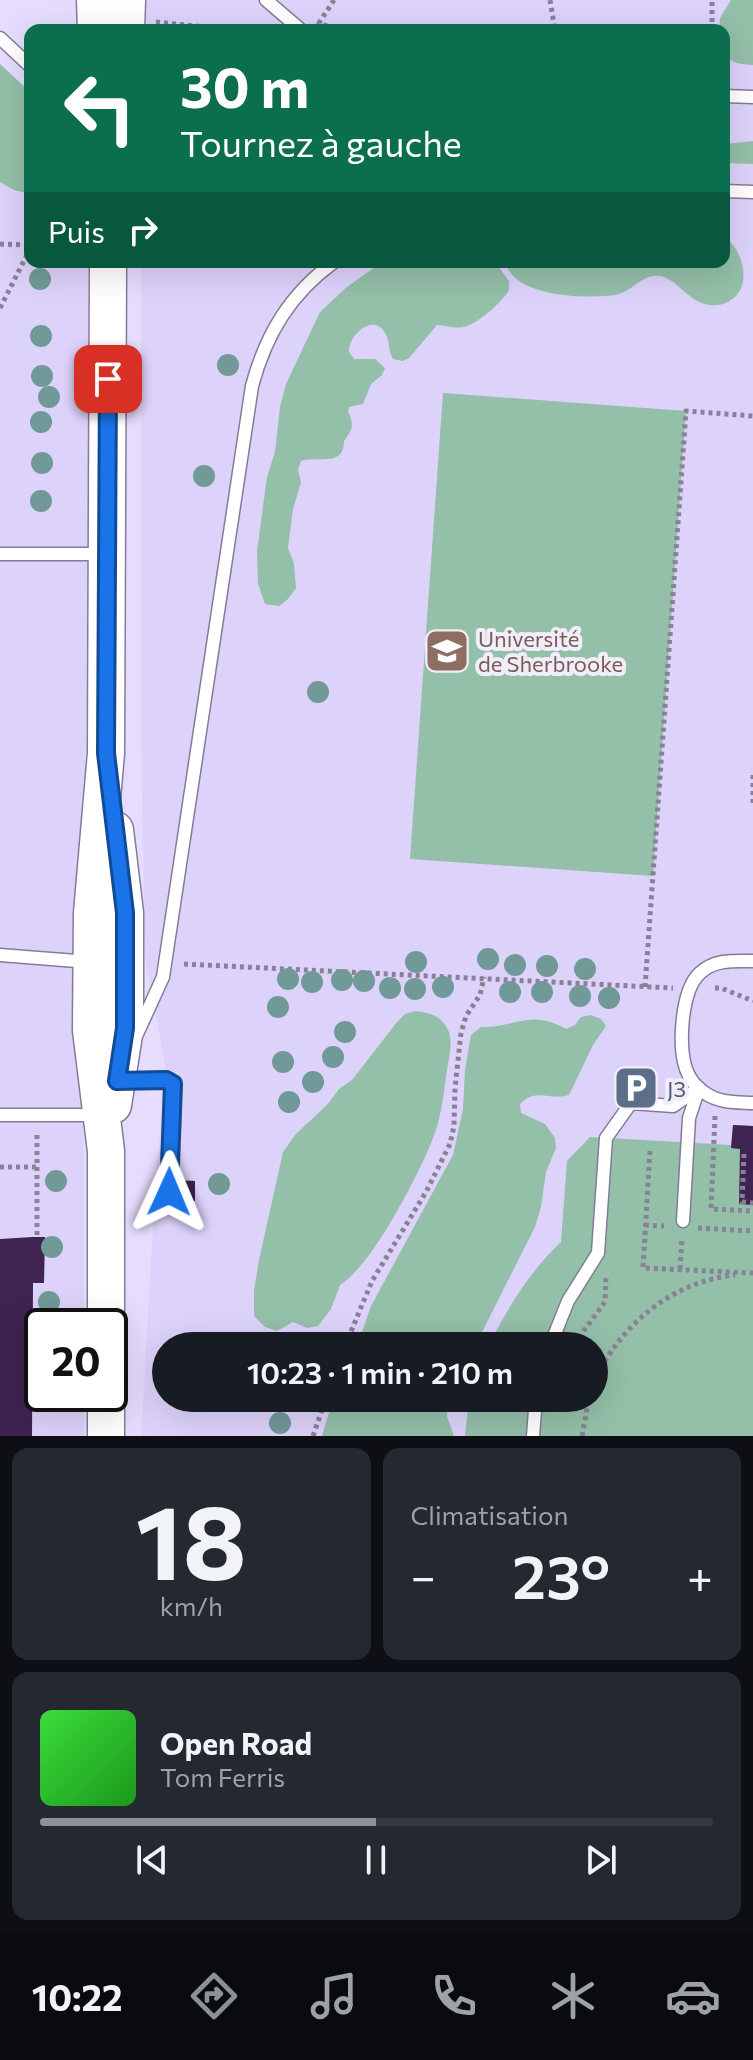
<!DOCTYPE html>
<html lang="fr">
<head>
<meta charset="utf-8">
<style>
	:root { --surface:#171b24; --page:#242831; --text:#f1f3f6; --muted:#9ea1a6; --line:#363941; --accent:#8c9099 }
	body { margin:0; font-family:Commissioner,sans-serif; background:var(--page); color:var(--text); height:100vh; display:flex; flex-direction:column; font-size:30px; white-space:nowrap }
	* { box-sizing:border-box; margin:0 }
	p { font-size:26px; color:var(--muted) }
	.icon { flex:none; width:44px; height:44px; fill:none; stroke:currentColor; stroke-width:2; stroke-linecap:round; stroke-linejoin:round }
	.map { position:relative; height:1436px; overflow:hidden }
	.side { display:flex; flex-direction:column; gap:12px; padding:12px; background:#0d0f14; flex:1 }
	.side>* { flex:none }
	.hud { position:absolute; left:24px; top:24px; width:706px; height:244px; border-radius:16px; box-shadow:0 8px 32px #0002; background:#0b6e4f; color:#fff; overflow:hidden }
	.speed { position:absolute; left:24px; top:1308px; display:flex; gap:16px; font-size:40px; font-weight:700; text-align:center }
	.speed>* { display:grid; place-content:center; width:104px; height:104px; border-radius:50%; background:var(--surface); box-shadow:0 8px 32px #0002; line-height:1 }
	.speed .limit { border:4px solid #111; border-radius:12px; background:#fff; color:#111 }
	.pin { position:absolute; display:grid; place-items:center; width:68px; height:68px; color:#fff; margin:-34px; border-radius:16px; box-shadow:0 4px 12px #0006 }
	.me { position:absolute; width:88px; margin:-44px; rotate:1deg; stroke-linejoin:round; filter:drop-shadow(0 0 6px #0008) }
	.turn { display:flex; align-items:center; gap:28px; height:168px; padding:0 24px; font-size:36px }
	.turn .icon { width:104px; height:104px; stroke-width:2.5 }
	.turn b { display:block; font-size:56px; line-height:68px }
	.then { display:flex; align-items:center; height:76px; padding:0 24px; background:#0003; gap:16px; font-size:30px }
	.big { font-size:60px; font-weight:600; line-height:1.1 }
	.side .card { flex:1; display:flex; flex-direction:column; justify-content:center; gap:12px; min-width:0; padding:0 28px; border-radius:16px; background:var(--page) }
	.side .dial { align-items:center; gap:0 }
	.dial b { font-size:104px; line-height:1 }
	.song { display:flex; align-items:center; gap:24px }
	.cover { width:96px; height:96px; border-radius:12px; background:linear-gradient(135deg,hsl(120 70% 55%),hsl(120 70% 35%)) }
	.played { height:8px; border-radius:4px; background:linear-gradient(90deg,var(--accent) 50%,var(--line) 50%) }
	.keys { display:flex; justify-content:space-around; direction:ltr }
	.heat { display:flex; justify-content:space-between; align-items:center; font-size:44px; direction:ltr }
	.side .tiles { flex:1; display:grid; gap:12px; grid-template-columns:1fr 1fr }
	.card:last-child { grid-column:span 2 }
	.trip { position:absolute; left:152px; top:1332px; width:456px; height:80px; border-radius:40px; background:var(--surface); box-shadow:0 8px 32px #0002; font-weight:600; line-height:80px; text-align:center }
	.menu { display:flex; height:128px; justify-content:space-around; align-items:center; background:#090b0e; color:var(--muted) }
	.menu .icon { width:56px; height:56px }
	.menu .current { color:var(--accent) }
	.menu b { font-size:36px; color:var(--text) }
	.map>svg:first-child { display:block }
</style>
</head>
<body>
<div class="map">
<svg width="753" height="1436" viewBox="0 0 753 1436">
	<rect width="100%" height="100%" fill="#e6dcfd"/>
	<path fill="#ddd2fa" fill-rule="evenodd" d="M 143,0 L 753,0 L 753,1436 L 141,1436 L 156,1176 L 166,1069 L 145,957 L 141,738 L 141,262 L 724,262 L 724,30 L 143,30 ZM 166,1346 L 594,1346 L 594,1398 L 166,1398 Z
		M 0,64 L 30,92 L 30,262 L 88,262 L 88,630 L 80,1053 L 84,1150 L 84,1326 L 42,1326 L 42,1394 L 84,1394 L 84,1436 L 0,1436 Z"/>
	<path fill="#94bfa9" d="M 731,0 L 753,0 L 753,65 C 724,64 724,55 724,30 L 719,30 L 720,18 Z
		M 0,64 L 30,92 L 30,194 L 14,190 L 0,182 Z
		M 753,141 L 753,164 L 724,163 L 724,144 Z
		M 724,236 C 749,255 753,299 718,305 C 688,309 677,272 653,276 C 639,278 631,292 615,295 C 587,299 512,297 506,262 L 724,262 Z
		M 382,262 L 495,262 L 509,281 L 509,290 C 503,301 477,325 463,327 C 456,329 445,325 437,325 L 409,358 L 403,361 L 393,359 C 388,351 390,340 385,333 C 373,312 348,336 349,352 L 354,359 L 375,359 L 385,368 L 382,375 L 371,384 L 363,404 L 349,407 L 348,412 C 355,425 352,430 344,441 C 344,468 317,455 301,461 L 298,470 L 301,482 L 293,509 L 288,548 L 294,564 L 296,588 L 288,599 L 279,606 L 265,604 L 258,584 L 257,552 L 267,477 L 275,452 L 280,407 L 286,384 L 320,312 L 347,287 Z
		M 443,393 L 686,411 L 653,876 L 410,859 Z
		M 416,1011 C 429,1013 440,1015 447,1028 C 454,1040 449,1057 447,1070 C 444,1090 442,1111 436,1130 C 423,1168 372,1266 340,1285 L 331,1309 L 318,1326 L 307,1328 L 293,1322 L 277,1331 L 265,1327 L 254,1316 L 254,1291 L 259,1260 L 283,1152 L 296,1134 L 328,1104 L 339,1089 L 352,1080 L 397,1022 L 405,1014 Z
		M 591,1015 L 601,1019 L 606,1026 L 593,1045 L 569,1095 C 550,1101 535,1087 520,1104 L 521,1113 L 545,1124 L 555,1138 L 556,1148 L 546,1172 L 541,1207 L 535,1227 L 475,1346 L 357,1346 L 371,1306 L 453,1155 L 463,1109 L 465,1070 L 471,1035 L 481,1027 C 518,1027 530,1009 566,1029 L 575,1025 L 581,1017 Z
		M 733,1125 L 753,1126 L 753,1436 L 465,1436 L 469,1398 L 594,1398 L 594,1346 L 488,1346 C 508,1308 529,1272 561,1242 L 567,1161 L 590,1137 L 731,1145 Z
		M 339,1398 L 448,1398 L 447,1416 L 454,1436 L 322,1436 L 330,1409 Z"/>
	<path fill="#3f2350" d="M 733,1125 L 753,1126 L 753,1205 L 739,1204 L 740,1149 L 731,1148 Z
		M 177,1180 L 195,1181 L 195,1201 L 176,1200 Z
		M 33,1237 L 45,1237 L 44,1283 L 33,1283 L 32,1436 L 0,1436 L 0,1239 Z"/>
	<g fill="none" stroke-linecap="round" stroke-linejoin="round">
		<g stroke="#847b98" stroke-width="15">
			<path id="service" d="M 266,0 L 301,30
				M 0,38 L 30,66
				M 724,96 L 753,97
				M 724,191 L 753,192
				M 0,554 L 105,554
				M 0,955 L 89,962
				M 753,961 C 734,961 715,959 700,973 C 681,990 678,1046 686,1069 C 689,1078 696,1087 705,1093 C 719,1103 736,1102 753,1103
				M 137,1034 L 163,977 L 252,386 C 266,334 290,294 334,262
				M 122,1081 L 166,1080 L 173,1084 L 169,1192
				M 0,1115 L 100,1115
				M 683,1221 L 689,1118 L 699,1088
				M 550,1346 L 568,1301 L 598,1253 L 606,1138 L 631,1103 L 673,1106 L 699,1088
				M 533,1436 L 536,1398"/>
		</g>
		<g stroke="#847b98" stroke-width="39">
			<path id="secondary" d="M 95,0 L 96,30
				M 126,30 L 127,0
				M 113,1105 L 125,1028 L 125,913 L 115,830
				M 106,1326 L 106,1151 L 91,1030 L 92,913 L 106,753 L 108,262
				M 106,1394 L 106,1436"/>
		</g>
		<path stroke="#888197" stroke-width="5" stroke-dasharray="4 4" stroke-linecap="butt" d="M 334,0 L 319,23 L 338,30
			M 550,0 L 555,30
			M 156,22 L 234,30
			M 712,30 L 712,0
			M 0,244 L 29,245
			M 0,308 L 27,255 L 27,245
			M 753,775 L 753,805
			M 184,964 L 673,988
			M 645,987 L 686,411 L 753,416
			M 715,988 L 721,988 L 753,1001
			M 715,1116 L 711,1209 L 753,1211
			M 37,1135 L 37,1238
			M 650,1151 L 643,1268 L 753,1273
			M 744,1154 L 742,1202 L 753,1203
			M 0,1167 L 36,1167
			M 645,1225 L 664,1226
			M 698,1228 L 753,1231
			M 680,1269 L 682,1238
			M 574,1344 L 605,1302 L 606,1277
			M 345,1346 L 372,1281 L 426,1192 L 450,1144 L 454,1126 L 455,1088 L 461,1033 L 466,1016 L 480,995 L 484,977
			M 594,1383 C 618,1326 673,1281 735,1275
			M 313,1436 L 326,1398
			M 582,1436 L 589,1398"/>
		<use href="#service" stroke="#fff" stroke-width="12"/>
		<use href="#secondary" stroke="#fff" stroke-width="36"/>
	</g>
	<g fill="#709998">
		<circle cx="40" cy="279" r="11"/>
		<circle cx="41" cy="336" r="11"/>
		<circle cx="228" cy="365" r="11"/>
		<circle cx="42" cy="376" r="11"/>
		<circle cx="49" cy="397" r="11"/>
		<circle cx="41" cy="422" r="11"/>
		<circle cx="42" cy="463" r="11"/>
		<circle cx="204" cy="476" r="11"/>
		<circle cx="41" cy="501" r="11"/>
		<circle cx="318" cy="692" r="11"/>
		<circle cx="488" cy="959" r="11"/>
		<circle cx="416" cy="962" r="11"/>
		<circle cx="515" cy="965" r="11"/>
		<circle cx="547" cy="966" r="11"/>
		<circle cx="585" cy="969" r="11"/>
		<circle cx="288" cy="979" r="11"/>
		<circle cx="342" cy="980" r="11"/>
		<circle cx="364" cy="981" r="11"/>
		<circle cx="312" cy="982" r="11"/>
		<circle cx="443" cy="987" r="11"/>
		<circle cx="390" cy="988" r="11"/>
		<circle cx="415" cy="989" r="11"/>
		<circle cx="510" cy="992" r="11"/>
		<circle cx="542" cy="992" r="11"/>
		<circle cx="580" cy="996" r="11"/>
		<circle cx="609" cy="998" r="11"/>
		<circle cx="278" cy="1007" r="11"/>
		<circle cx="345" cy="1032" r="11"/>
		<circle cx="333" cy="1057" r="11"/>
		<circle cx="283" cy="1062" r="11"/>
		<circle cx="313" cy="1082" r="11"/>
		<circle cx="289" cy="1102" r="11"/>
		<circle cx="56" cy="1181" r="11"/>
		<circle cx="219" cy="1184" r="11"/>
		<circle cx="52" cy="1247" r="11"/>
		<circle cx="49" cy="1302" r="11"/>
		<circle cx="280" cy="1423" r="11"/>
	</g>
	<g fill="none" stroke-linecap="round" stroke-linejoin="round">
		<g stroke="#114b97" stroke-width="20">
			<path id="route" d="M 108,379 L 106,753 L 125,913 L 125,1028 L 117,1081 L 166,1080 L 173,1084 L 169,1192"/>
		</g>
		<use href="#route" stroke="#1a73e8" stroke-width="14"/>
	</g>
	<defs>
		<g id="university-square" transform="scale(2.3)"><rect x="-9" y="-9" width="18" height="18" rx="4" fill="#8d6e63" stroke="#f1edfa"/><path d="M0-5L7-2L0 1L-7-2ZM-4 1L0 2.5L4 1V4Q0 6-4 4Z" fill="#fff"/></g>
		<g id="parking-square" transform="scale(2.3)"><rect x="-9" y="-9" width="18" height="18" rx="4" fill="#5c6f8a" stroke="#f1edfa"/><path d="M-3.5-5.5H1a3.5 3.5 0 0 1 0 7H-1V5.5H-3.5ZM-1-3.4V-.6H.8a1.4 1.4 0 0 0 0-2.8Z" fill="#fff"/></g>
	</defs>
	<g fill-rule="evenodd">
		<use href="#university-square" x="447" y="651"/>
		<use href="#parking-square" x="636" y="1088"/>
	</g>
	<g text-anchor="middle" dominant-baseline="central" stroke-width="8" stroke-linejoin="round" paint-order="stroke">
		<g font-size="22" fill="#785e54" stroke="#f1edfa" text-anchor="start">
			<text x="478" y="638">Université<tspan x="478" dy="25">de Sherbrooke</tspan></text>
		</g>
		<g font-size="22" fill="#4e5e75" stroke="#f1edfa" text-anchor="start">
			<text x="667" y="1088">J3</text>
		</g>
	</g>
</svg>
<div class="speed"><div class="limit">20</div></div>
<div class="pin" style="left:108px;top:379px;background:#d93025"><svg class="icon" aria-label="arrive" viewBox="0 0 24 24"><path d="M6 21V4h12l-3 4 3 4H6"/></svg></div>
<svg class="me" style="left:169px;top:1192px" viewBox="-20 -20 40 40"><path d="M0-17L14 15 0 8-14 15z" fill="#1a73e8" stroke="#fff" stroke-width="4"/></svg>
<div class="trip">10:23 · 1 min · 210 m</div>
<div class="hud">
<div class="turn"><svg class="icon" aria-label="left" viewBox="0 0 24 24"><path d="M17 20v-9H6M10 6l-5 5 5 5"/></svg><div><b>30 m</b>Tournez à gauche</div></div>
<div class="then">Puis<svg class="icon" aria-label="right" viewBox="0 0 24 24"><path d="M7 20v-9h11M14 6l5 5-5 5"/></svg></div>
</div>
</div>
<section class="side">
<div class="tiles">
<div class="card dial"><b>18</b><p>km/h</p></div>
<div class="card"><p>Climatisation</p>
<div class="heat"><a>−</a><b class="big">23°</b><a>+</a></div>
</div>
<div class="card">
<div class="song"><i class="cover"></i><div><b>Open Road</b><p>Tom Ferris</p></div></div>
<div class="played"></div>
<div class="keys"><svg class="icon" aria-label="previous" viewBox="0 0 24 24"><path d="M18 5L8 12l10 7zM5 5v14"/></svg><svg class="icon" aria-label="pause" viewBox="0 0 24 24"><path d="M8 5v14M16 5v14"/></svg><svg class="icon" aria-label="next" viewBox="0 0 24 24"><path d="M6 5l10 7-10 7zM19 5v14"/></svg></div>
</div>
</div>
</section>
<nav class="menu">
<b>10:22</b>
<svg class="icon current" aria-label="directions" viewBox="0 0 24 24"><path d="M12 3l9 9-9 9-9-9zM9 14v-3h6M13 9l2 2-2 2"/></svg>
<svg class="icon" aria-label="music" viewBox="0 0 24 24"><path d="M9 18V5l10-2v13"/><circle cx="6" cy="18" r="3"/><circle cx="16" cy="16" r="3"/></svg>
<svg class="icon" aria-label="phone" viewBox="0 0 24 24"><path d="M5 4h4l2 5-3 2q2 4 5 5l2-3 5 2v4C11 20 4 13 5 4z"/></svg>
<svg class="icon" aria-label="climate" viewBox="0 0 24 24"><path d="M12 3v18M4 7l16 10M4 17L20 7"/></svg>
<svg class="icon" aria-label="car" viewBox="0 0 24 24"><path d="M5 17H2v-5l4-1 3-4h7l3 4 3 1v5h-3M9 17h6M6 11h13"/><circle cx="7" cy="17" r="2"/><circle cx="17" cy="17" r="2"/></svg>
</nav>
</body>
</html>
